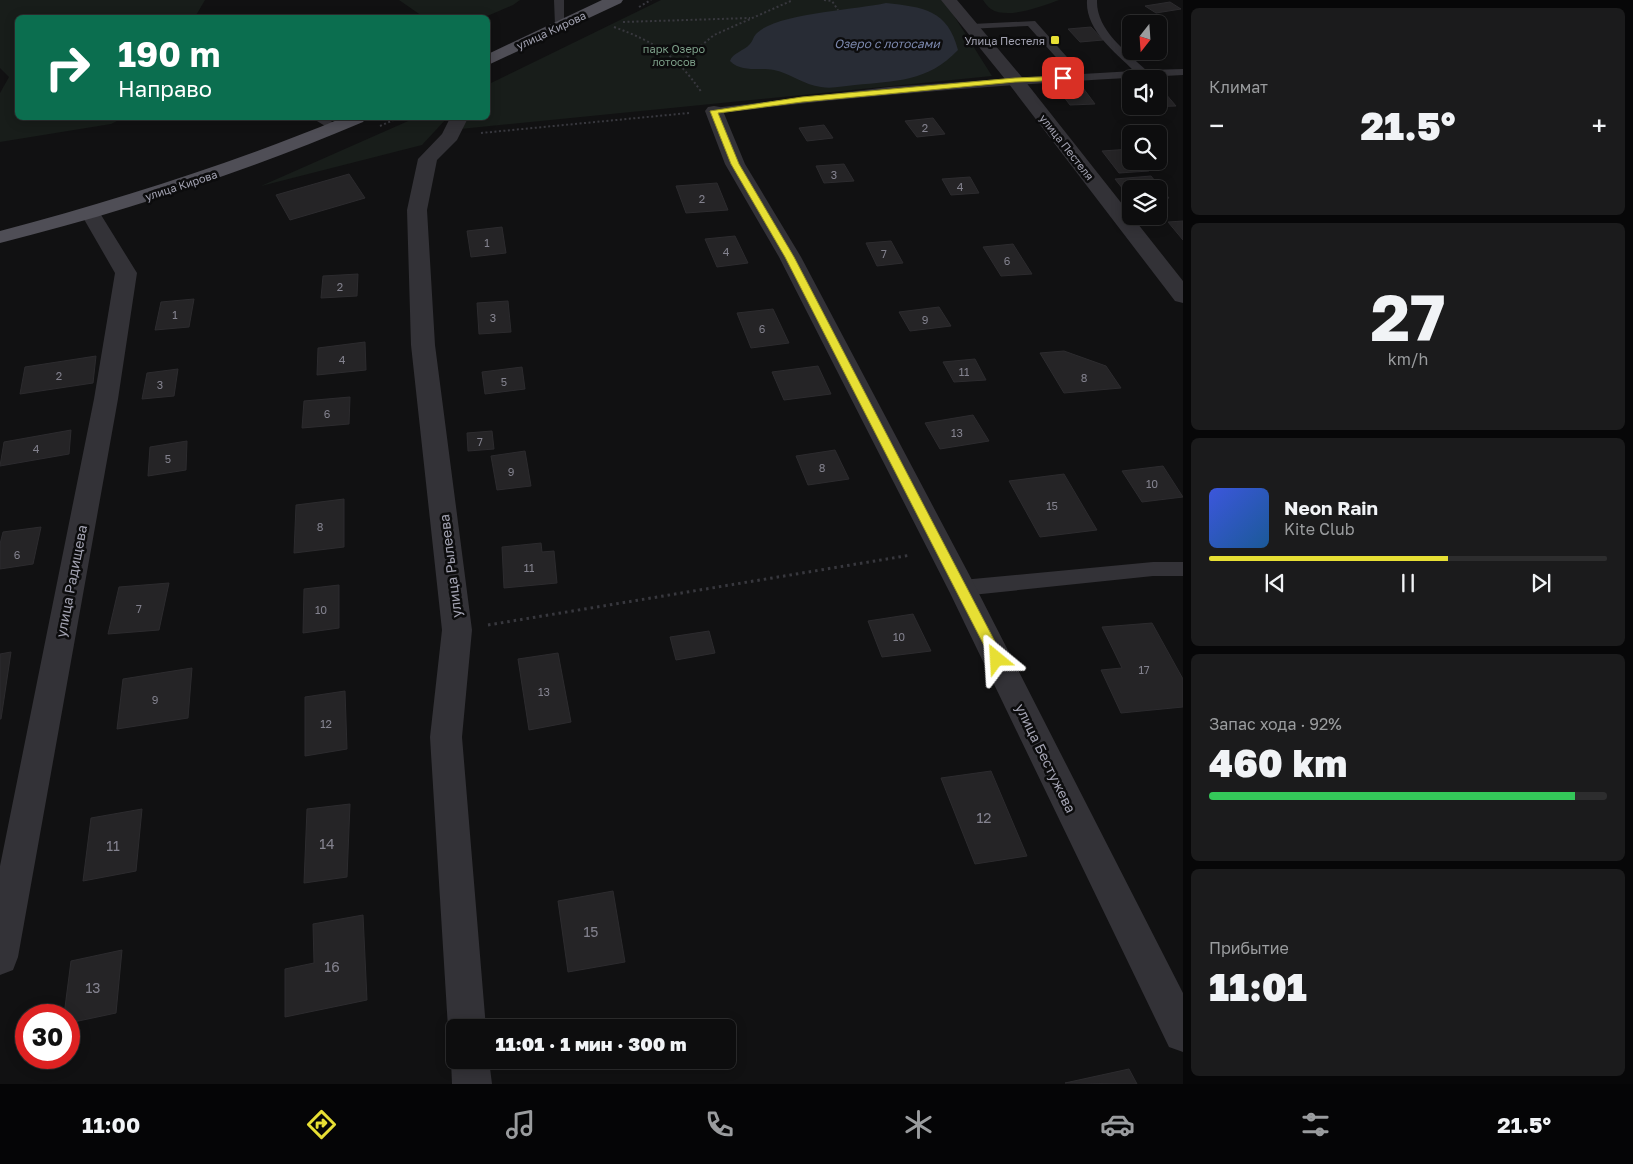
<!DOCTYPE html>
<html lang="ru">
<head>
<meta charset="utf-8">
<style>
	:root { --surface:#0d0d0e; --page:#1b1b1c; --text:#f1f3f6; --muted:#9a9c9e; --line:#2d2d2e; --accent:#e7df34 }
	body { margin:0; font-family:"Golos Text",sans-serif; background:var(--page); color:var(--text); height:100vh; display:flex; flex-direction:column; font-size:19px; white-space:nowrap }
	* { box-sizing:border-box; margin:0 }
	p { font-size:16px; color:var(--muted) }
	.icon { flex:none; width:28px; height:28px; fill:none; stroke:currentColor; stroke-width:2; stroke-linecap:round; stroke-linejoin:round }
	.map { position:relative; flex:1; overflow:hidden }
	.side { display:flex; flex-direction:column; gap:8px; padding:8px; background:#070708; width:450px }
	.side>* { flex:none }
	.top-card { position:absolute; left:15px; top:15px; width:475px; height:105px; border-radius:8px; box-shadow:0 2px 12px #0003,0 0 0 1px var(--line); background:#0b6e4f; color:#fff; overflow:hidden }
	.needle { width:32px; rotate:197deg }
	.tools { position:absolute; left:1122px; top:15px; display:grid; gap:10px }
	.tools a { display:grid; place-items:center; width:45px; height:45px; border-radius:8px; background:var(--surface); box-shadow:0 2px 12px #0003,0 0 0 1px var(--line); font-size:25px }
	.speed { position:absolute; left:15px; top:1004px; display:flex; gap:10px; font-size:25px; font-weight:700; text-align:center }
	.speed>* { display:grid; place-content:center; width:65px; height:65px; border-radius:50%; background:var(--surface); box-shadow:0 2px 12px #0003,0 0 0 1px var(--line); line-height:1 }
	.speed .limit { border:8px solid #d22; background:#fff; color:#111 }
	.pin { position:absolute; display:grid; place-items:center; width:42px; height:42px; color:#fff; margin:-21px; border-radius:10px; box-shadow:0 2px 8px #0006 }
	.me { position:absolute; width:55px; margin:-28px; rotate:333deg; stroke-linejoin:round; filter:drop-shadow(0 0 4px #0008) }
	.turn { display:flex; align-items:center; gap:18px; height:105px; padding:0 20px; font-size:22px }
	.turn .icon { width:65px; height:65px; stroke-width:2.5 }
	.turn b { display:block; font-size:35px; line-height:42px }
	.big { font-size:38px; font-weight:800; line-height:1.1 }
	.side .tile { flex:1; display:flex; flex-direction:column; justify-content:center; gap:8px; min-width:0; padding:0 18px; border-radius:8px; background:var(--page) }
	.side .dial { align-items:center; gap:0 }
	.dial b { font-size:65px; line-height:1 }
	.song { display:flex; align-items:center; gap:15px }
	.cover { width:60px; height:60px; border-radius:8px; background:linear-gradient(135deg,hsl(230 70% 55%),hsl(210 70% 35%)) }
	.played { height:5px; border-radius:2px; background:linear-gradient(90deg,var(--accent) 60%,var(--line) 60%) }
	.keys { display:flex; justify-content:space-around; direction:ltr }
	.heat { display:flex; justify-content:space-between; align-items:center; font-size:28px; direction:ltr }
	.charge { height:8px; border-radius:4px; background:linear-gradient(90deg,#34c759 92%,var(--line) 0) }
	.trip { position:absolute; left:446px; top:1019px; width:290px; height:50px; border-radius:8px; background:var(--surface); box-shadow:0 2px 12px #0003,0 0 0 1px var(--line); font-weight:800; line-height:50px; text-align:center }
	.dock { display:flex; height:80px; justify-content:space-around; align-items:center; background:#050506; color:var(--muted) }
	.dock .icon { width:35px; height:35px }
	.dock .active { color:var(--accent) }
	.dock b { font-size:22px; color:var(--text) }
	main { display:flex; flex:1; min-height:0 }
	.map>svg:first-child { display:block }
</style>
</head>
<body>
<main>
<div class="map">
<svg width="1183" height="1084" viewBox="0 0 1183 1084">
	<rect width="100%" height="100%" fill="#111112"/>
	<path fill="#181d1a" d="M 0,0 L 205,0 L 195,17 L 18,18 L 18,118 L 123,118 L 111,124 L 0,142 L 0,93 L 9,77 L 0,68 Z
		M 399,0 L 520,0 L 513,5 L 485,17 L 425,18 Z
		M 661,0 L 944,0 L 992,76 L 460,129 L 468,118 L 488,118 L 488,89 L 491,83 Z
		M 983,0 L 1059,0 C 1043,6 1007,20 991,9 C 988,7 985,3 983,0 Z
		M 415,118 L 447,118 L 422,145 L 261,186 Z"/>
	<path fill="#282c35" d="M 886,3 C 923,7 948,10 958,50 C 928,82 895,81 855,85 C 844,86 832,89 821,87 C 804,85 790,73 774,70 C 759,67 742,73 730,61 C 732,53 744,51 750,44 C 753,41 753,37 756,34 C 775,13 856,10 886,3 Z"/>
	<path fill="#252426" stroke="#2c2b2e" d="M 1170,2 L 1181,9 L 1156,13 L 1145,6 Z
		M 1091,27 L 1103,40 L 1080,42 L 1068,29 Z
		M 1083,88 L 1095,104 L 1070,105 L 1058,89 Z
		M 1159,88 L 1160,87 L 1176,106 L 1147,107 L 1159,106 Z
		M 933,118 L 945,134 L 917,137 L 905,121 Z
		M 824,125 L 833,138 L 807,141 L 799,128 Z
		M 1131,149 L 1131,161 L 1141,161 L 1149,171 L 1119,173 L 1102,151 Z
		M 844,164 L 854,181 L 824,183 L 816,166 Z
		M 349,174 L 365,198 L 290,220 L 276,195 Z
		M 1151,176 L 1169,198 L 1159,199 L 1159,189 L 1131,189 L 1131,199 L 1115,179 Z
		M 970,177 L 979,193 L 951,195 L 942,179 Z
		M 717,183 L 728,210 L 686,213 L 676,186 Z
		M 1183,221 L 1183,240 L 1168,222 Z
		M 502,227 L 506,253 L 471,257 L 467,231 Z
		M 735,236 L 748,263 L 717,267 L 705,239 Z
		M 891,241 L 903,263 L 877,266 L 866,243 Z
		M 1013,244 L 1032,274 L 1001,276 L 983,247 Z
		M 358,274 L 357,296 L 321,298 L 323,276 Z
		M 194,299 L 189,327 L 155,330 L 161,302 Z
		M 508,301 L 511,332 L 479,334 L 477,303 Z
		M 939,307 L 951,326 L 910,331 L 899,312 Z
		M 773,309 L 789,343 L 751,348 L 737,313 Z
		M 365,342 L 366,370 L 317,375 L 318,348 Z
		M 1064,351 L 1106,366 L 1121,388 L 1064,393 L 1040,353 Z
		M 96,356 L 93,383 L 20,394 L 25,367 Z
		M 975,359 L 986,380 L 954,382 L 943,362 Z
		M 818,366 L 831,394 L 784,400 L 772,372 Z
		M 522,367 L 525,389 L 485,394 L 482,372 Z
		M 178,369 L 174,396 L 142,399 L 147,373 Z
		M 350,397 L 349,424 L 302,428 L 304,401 Z
		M 973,415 L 989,441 L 940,449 L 925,423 Z
		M 71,430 L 69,454 L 0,466 L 4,442 Z
		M 492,431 L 494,449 L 468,451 L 467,433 Z
		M 187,441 L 186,470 L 148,476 L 150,447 Z
		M 835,450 L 849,479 L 808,485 L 796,456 Z
		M 525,451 L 531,486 L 497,490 L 491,456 Z
		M 1163,466 L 1183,497 L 1142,502 L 1122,471 Z
		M 1064,474 L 1097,530 L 1040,537 L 1009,481 Z
		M 344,499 L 344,547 L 294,553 L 296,505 Z
		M 41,527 L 33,564 L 0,569 L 0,544 L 3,532 Z
		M 541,543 L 542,552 L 554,551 L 557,583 L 504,588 L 502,547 Z
		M 169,583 L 159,630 L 108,634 L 119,587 Z
		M 339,585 L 339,628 L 303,633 L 304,589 Z
		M 913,614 L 931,651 L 882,657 L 868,621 Z
		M 1152,623 L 1183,679 L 1183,707 L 1121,713 L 1101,670 L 1122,668 L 1102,627 Z
		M 709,631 L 715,653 L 676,660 L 670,637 Z
		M 11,652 L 1,719 L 0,719 L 0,654 Z
		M 558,653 L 571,722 L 529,730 L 518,659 Z
		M 192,668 L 188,718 L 117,729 L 123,679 Z
		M 345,691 L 347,749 L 305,756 L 305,697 Z
		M 991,771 L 1027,856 L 975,864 L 941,778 Z
		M 350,804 L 347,877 L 304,883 L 307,809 Z
		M 142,809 L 136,871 L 83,881 L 91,818 Z
		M 613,891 L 625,962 L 568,972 L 558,901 Z
		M 363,915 L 367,1000 L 285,1017 L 285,969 L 314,963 L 313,924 Z
		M 122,950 L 116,1013 L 69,1023 L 69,1015 L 64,1015 L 71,961 Z
		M 1129,1069 L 1137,1084 L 1065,1083 Z"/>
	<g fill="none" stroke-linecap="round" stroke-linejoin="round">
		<path stroke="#38383e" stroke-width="2" stroke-dasharray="2 2.5" stroke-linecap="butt" d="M 824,0 L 832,1 L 838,10
			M 639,7 L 651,0
			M 623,22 L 750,18
			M 614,27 C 655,42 677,56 702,93
			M 680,63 L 714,35 L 793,0
			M 380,126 L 398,118
			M 481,133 L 689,113"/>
		<path stroke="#38383e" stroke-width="3" stroke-dasharray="2.5 4" stroke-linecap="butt" d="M 488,625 L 911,555"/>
		<path fill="#333237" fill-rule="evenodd" d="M 554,0 L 564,0 L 564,27 L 560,28 L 555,25 Z
			M 1087,0 L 1097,0 C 1096,30 1126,51 1146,70 L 1183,69 L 1183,75 C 1026,83 870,94 714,114 L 708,111 L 714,108 L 889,87 L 1071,74 L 1028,26 L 968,29 L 967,27 L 972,24 L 1035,21 L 1082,74 L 1134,71 C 1115,52 1085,30 1087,0 Z
			M 312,118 L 326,118 L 340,127 L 338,129 L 330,129 Z
			M 1153,562 L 1183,562 L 1183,576 L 1153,576 L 962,596 L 956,593 L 953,588 L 956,583 L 962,580 Z"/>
		<path fill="#333237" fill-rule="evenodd" d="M 941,0 L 957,0 L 1021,76 L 1183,281 L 1183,303 L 1175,301 L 1009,84 Z
			M 714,106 L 720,107 L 723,111 L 745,164 L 801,257 L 972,580 L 1183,993 L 1183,1052 L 1169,1047 L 950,593 L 779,257 L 725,164 L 705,111 L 708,107 Z
			M 450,118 L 468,118 L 457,140 L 437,160 L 427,210 L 435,345 L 472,630 L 462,737 L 486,1028 L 455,1028 L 455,1042 L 448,1028 L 430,737 L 442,630 L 411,345 L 407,210 L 418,159 L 442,134 Z
			M 91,208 L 98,210 L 137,273 L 118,399 L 18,957 L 13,970 L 0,975 L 0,866 L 94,399 L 115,273 L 81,214 L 84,210 Z
			M 455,1049 L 455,1060 L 489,1060 L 492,1084 L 452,1084 L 451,1060 Z"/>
		<path fill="#4f4e56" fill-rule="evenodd" d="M 602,0 L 623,0 L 621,3 L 488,65 L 488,54 Z
			M 342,118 L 366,118 L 363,122 C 245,172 124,212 0,243 L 0,231 C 117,200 231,164 342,118 Z"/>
	</g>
	<path fill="#e7df34" stroke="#969122" d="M 1063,76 L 1066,80 L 1015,82 L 802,102 L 718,113 L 739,164 L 794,257 L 1002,655 L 1004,659 L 997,664 L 993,663 L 785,257 L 731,164 L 710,111 L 802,97 L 1015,78 Z"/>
	<rect fill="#e7df34" stroke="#0c0c0d" stroke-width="2" x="1050" y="35" width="10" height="10" rx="2.5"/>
	<g text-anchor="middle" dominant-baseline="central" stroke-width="5" stroke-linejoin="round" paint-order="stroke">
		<g font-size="11" fill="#a3a3b2" stroke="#0c0c0d">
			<text transform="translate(551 30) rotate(-25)">улица Кирова</text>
			<text transform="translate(1067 147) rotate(52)">улица Пестеля</text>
			<text transform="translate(181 185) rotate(-18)">улица Кирова</text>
		</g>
		<g font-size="11" fill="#a3a3b2" stroke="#0c0c0d" text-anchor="end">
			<text x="1045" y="40">Улица Пестеля</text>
		</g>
		<g font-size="11" fill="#7b9d87" stroke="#0c0c0d">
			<text x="674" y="48">парк Озеро<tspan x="674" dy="13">лотосов</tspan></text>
		</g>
		<g font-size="11" fill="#83828e">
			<text x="925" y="127">2</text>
			<text x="834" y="174">3</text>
			<text x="960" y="186">4</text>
			<text x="702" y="198">2</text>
			<text x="487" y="242">1</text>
			<text x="726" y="251">4</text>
			<text x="884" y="253">7</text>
			<text x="1007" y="260">6</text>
			<text x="340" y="286">2</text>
			<text x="175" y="314">1</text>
			<text x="493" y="317">3</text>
			<text x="925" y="319">9</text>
			<text x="762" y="328">6</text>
			<text x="342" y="359">4</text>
			<text x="964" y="371">11</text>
			<text x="59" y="375">2</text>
			<text x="1084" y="377">8</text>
			<text x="504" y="381">5</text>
			<text x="160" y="384">3</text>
			<text x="327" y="413">6</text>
			<text x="957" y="432">13</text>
			<text x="480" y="441">7</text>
			<text x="36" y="448">4</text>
			<text x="168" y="458">5</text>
			<text x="822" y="467">8</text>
			<text x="511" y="471">9</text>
			<text x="1152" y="483">10</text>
			<text x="1052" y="505">15</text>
			<text x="320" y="526">8</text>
			<text x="17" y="554">6</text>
			<text x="529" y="567">11</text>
			<text x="139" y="608">7</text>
			<text x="321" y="609">10</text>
			<text x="899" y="636">10</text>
			<text x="1144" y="669">17</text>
			<text x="544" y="691">13</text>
			<text x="155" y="699">9</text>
			<text x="326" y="723">12</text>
		</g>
		<g font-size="12" font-style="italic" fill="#7b87ac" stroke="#0c0c0d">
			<text x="887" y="43">Озеро с лотосами</text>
		</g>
		<g font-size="14" fill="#a3a3b2" stroke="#0c0c0d">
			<text transform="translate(450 566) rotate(-97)">улица Рылеева</text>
			<text transform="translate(71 581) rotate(-79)">улица Радищева</text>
			<text transform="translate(1046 758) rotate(64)">улица Бестужева</text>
		</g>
		<g font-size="14" fill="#83828e">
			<text x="984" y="817">12</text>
			<text x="327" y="843">14</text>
			<text x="113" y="845">11</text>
			<text x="591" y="931">15</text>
			<text x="332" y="966">16</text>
			<text x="93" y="987">13</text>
		</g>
	</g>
</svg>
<div class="tools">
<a><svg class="needle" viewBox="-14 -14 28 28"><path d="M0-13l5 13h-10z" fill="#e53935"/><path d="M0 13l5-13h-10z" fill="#9a9c9e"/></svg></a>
<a><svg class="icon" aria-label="sound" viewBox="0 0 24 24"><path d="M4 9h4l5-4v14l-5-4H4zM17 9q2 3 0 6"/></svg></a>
<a><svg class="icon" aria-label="search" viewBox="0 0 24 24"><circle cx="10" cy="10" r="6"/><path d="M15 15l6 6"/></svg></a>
<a><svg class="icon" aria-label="layers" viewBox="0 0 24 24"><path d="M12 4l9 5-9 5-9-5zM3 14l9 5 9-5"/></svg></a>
</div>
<div class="speed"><div class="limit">30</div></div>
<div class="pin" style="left:1063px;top:78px;background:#d93025"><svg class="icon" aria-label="arrive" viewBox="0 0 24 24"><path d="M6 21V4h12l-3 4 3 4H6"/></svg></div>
<svg class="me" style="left:997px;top:659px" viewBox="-20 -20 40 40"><path d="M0-17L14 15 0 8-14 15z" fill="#e7df34" stroke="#fff" stroke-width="4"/></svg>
<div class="trip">11:01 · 1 мин · 300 m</div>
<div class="top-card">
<div class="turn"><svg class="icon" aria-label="right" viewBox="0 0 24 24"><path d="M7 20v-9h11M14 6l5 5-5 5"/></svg><div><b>190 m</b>Направо</div></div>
</div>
</div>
<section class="side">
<div class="tile"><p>Климат</p>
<div class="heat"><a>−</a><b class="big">21.5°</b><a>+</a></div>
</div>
<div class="tile dial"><b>27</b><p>km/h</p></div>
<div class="tile">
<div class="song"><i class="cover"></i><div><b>Neon Rain</b><p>Kite Club</p></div></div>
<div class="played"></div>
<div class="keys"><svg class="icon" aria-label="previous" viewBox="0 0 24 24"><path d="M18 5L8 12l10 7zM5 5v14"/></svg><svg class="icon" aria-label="pause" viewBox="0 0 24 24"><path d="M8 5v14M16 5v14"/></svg><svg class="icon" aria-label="next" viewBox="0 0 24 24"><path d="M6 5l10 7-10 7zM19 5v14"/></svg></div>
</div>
<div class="tile"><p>Запас хода · 92%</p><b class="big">460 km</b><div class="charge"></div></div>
<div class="tile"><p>Прибытие</p><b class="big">11:01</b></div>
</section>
</main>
<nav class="dock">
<b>11:00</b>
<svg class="icon active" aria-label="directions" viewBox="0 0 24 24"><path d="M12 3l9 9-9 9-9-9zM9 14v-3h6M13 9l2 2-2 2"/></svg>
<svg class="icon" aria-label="music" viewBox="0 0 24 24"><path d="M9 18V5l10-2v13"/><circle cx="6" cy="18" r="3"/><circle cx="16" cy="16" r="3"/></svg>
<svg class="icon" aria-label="phone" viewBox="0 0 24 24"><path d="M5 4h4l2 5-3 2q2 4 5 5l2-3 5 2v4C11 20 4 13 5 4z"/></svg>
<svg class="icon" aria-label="climate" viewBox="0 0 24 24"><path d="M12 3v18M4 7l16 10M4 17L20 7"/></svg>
<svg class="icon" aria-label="car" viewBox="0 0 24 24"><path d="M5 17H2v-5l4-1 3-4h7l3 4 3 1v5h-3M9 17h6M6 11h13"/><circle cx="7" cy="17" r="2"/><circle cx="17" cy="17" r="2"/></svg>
<svg class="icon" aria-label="filters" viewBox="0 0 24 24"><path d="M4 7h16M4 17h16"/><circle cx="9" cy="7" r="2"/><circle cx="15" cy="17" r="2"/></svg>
<b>21.5°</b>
</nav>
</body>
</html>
